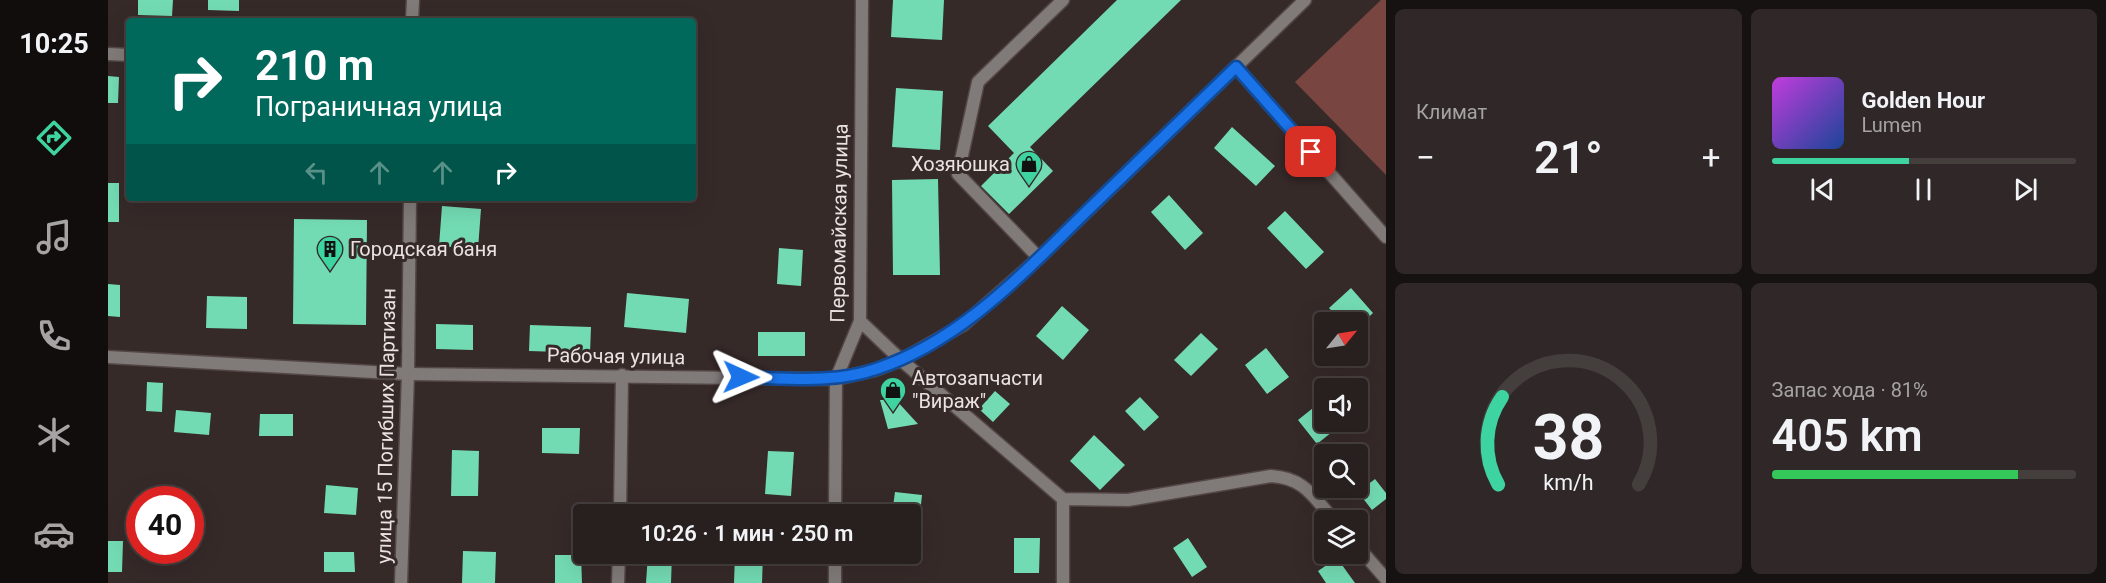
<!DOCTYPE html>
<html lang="ru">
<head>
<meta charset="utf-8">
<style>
	:root { --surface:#28201f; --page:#302828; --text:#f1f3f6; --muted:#a5a3a4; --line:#443e3d; --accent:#3ed4a2 }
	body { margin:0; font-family:Roboto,sans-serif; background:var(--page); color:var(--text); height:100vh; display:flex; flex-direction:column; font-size:22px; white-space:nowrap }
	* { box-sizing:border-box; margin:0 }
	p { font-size:20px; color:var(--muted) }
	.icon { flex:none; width:33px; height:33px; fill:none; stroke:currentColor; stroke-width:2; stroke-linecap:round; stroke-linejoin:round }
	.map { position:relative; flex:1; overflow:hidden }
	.sheet { display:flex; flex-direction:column; gap:9px; padding:9px; background:#161211; width:720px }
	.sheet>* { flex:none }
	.top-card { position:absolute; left:18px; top:18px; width:570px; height:183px; border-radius:6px; box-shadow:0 6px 24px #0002,0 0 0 2px var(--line); background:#00695c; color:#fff; overflow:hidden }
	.needle { width:39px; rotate:60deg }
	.fabs { position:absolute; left:1206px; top:312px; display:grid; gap:12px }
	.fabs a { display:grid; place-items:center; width:54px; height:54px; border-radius:6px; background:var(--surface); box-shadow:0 6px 24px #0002,0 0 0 2px var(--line); font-size:30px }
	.speed { position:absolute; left:18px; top:486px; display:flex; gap:12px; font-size:30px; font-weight:700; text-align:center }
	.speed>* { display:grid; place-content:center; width:78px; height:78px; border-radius:50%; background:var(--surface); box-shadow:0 6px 24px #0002,0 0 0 2px var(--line); line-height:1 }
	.speed .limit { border:9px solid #d22; background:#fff; color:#111 }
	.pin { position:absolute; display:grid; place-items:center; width:51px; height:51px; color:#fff; margin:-26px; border-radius:12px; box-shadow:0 3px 9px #0006 }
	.me { position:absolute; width:66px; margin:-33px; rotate:91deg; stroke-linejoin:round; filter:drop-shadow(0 0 4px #0008) }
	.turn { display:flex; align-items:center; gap:21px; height:126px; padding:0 30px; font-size:27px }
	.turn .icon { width:78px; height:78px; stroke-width:2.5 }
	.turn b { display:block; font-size:42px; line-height:51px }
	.lanes { display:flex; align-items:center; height:57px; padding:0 30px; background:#0003; justify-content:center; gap:30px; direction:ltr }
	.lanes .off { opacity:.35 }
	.big { font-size:45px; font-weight:600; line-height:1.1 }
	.sheet .card { flex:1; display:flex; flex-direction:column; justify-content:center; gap:9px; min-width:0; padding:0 21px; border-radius:9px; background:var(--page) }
	.sheet .dial { align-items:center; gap:0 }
	.dial svg { height:156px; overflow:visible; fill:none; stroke:var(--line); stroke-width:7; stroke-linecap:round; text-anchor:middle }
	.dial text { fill:var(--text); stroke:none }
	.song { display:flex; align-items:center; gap:18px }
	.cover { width:72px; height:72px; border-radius:9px; background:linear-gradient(135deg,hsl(290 70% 55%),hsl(220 70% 35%)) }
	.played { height:6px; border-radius:3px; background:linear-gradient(90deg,var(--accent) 45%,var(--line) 45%) }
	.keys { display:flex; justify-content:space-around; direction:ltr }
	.heat { display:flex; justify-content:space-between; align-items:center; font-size:33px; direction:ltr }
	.charge { height:9px; border-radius:4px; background:linear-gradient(90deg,#34c759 81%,var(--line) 0) }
	.sheet .tiles { flex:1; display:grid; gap:9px; grid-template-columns:repeat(2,1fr) }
	.trip { position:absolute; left:465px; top:504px; width:348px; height:60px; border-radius:6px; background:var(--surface); box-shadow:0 6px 24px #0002,0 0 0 2px var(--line); font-weight:600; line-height:60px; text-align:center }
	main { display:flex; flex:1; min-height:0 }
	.tab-bar { display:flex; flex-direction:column; width:108px; justify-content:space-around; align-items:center; background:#100d0c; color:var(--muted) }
	.tab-bar .icon { width:42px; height:42px }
	.tab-bar .current { color:var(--accent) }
	.tab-bar b { font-size:27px; color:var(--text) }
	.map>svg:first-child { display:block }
</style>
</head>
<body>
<main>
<nav class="tab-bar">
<b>10:25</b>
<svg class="icon current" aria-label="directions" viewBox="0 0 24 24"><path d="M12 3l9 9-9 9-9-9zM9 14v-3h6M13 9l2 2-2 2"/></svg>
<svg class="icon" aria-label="music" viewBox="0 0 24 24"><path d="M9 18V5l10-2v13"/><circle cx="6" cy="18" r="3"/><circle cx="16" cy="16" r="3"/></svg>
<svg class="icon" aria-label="phone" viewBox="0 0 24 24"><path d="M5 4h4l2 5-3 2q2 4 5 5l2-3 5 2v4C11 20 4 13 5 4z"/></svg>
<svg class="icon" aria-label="climate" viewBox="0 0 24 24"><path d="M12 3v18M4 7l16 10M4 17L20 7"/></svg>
<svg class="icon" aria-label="car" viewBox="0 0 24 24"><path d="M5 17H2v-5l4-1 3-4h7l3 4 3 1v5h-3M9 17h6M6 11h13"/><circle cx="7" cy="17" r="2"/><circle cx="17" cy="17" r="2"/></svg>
</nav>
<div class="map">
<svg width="1278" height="583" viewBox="0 0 1278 583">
	<rect width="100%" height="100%" fill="#362a29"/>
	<path fill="#784540" d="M 1273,0 L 1278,0 L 1278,175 L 1187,82 Z"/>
	<path fill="#73dbb3" d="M 30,0 L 65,0 L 64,16 L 30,15 Z
		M 100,0 L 131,0 L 131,11 L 100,10 Z
		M 785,0 L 836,0 L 834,40 L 783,37 Z
		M 1009,0 L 1073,0 L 922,147 L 945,171 L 901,214 L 873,186 L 906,153 L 880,126 Z
		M 0,76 L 11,77 L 10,103 L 0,103 Z
		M 788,88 L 835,91 L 832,150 L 784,147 Z
		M 1124,127 L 1167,166 L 1148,186 L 1106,148 Z
		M 830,179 L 832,275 L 785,275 L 784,180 Z
		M 0,183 L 11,183 L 11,222 L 0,222 Z
		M 1061,195 L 1095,233 L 1077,250 L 1043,212 Z
		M 334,206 L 373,209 L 370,249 L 331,246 Z
		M 1177,211 L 1216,252 L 1198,269 L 1159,228 Z
		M 186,219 L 259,220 L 258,325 L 185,324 Z
		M 671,248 L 695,250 L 693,286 L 669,284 Z
		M 0,284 L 12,285 L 12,317 L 0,316 Z
		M 1243,288 L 1265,313 L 1250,327 L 1250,322 L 1234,322 L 1221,308 Z
		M 519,293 L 581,299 L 578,333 L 516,327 Z
		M 99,296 L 139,297 L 139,329 L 98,328 Z
		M 954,306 L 981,330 L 955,360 L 928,336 Z
		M 328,324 L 365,325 L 365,350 L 328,349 Z
		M 422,325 L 483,327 L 482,353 L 421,351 Z
		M 650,332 L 697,332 L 697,356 L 650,356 Z
		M 1093,333 L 1110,349 L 1083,376 L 1066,360 Z
		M 1158,348 L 1181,377 L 1159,394 L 1137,365 Z
		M 39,382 L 55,383 L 54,412 L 38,411 Z
		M 887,391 L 902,404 L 885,422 L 871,409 Z
		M 1032,397 L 1051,417 L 1036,431 L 1017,411 Z
		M 772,400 L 788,400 L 810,424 L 780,429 Z
		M 1210,404 L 1216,412 L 1216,422 L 1224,422 L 1229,428 L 1209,444 L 1190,420 Z
		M 68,410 L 103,413 L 101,435 L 66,432 Z
		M 152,414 L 185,414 L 185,436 L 151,436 Z
		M 434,428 L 472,428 L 471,454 L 434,453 Z
		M 986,435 L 1017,465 L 992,490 L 962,461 Z
		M 344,450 L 371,451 L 370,496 L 343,496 Z
		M 660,451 L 686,452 L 683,496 L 657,494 Z
		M 1267,479 L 1278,493 L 1278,499 L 1264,510 L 1250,492 Z
		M 218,485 L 250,488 L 248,515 L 216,513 Z
		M 787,492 L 814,495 L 810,532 L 802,531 L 802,514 L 784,514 Z
		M 906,538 L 932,538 L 931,573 L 906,573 Z
		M 1080,538 L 1099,567 L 1084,577 L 1065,548 Z
		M 0,541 L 15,541 L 14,572 L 0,572 Z
		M 355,551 L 388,552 L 387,583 L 354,583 Z
		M 216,552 L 246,552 L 247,572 L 216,572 Z
		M 540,554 L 564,554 L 563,583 L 538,583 Z
		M 627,554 L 655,554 L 654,583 L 626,583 Z
		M 447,555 L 473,555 L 474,583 L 447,583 Z
		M 1229,558 L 1247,583 L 1218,583 L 1210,571 Z"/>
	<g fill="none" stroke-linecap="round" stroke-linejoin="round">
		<g stroke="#534746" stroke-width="15">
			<path id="service" d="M 931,258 L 850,174 L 870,82 L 955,0"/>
		</g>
		<g stroke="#534746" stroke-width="15">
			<path id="minor" d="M 304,21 L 305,0
				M 0,54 L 21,55
				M 1128,67 L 1278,237
				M 752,321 L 793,360 L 955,499
				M 0,357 L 300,374
				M 955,499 L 1020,500 L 1163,476 C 1197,478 1205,497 1226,520
				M 512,514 L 514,375
				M 727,514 L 728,379 L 752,321 L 754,0
				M 1250,547 L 1278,579
				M 293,583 L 300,374 L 302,198
				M 510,583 L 511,554
				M 727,583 L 727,554
				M 955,583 L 955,499"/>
		</g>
		<g stroke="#534746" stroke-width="15">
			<path id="tertiary" d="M 300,374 L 728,379 L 767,370 L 793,360 L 855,325 L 931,258 L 1197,0"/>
		</g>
		<use href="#service" stroke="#807a79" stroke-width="12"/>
		<use href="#minor" stroke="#807a79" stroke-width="12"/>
		<use href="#tertiary" stroke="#807a79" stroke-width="12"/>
	</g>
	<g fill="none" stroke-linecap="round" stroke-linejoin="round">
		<g stroke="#114b97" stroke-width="15">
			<path id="route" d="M 633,377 C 678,378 725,384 768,369 C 854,341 918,270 981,209 C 1030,162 1079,114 1128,67 L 1203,152"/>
		</g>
		<use href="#route" stroke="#1a73e8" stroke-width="10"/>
	</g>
	<defs>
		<g id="shop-pin" transform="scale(1.35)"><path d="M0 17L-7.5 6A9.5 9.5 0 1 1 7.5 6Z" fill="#3ed4a2" stroke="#362a29"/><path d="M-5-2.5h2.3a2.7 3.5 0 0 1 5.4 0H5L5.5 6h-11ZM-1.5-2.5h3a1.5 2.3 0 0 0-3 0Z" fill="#111"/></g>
		<g id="building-pin" transform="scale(1.35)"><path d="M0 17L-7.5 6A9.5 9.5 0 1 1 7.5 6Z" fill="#3ed4a2" stroke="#362a29"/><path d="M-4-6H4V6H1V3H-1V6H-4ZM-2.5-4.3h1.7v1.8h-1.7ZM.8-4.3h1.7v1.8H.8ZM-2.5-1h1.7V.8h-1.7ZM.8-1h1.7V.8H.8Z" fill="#111"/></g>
	</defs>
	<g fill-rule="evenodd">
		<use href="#shop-pin" x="921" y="164"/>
		<use href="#building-pin" x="222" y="249"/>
		<use href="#shop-pin" x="785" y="390"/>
	</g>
	<g text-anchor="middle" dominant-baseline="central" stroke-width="6" stroke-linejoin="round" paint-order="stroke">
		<g font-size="20" fill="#eae2e1" stroke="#362a29" text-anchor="start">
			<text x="902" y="164" text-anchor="end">Хозяюшка</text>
			<text x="242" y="249">Городская баня</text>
			<text x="804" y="378">Автозапчасти<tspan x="804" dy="23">"Вираж"</tspan></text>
		</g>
		<g font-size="20" fill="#eae2e1" stroke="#362a29">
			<text transform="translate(731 223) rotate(-89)">Первомайская улица</text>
			<text transform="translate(508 356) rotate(1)">Рабочая улица</text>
			<text transform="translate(278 426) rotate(-89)">улица 15 Погибших Партизан</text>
		</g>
	</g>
</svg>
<div class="fabs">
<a><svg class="needle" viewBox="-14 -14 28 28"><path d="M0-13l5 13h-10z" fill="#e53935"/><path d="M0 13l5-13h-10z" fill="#a5a3a4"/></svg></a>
<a><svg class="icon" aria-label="sound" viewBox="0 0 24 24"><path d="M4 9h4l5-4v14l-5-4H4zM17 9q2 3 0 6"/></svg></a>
<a><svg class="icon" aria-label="search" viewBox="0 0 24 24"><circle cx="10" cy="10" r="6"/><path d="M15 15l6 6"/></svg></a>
<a><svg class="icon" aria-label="layers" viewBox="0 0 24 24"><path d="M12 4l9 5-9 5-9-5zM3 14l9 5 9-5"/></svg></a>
</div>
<div class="speed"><div class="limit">40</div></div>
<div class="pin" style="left:1203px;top:152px;background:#d93025"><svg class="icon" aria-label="arrive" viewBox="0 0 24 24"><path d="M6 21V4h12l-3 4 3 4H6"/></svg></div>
<svg class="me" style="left:633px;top:377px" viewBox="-20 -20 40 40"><path d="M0-17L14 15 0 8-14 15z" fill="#1a73e8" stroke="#fff" stroke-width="4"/></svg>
<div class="trip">10:26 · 1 мин · 250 m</div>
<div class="top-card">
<div class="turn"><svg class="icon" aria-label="right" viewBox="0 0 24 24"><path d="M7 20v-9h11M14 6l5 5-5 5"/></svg><div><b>210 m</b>Пограничная улица</div></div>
<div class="lanes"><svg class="icon off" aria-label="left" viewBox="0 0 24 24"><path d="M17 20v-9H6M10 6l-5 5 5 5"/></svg><svg class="icon off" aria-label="ahead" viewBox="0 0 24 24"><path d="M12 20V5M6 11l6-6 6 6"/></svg><svg class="icon off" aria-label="ahead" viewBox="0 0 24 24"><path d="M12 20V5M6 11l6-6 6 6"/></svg><svg class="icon" aria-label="right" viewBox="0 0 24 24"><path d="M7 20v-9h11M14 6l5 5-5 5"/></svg></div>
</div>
</div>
<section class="sheet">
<div class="tiles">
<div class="card"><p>Климат</p>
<div class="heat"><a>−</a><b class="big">21°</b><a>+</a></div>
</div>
<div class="card">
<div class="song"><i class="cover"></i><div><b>Golden Hour</b><p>Lumen</p></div></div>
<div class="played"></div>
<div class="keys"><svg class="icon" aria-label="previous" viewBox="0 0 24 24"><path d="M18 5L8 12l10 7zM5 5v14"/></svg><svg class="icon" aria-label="pause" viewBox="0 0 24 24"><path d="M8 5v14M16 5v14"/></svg><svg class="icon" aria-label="next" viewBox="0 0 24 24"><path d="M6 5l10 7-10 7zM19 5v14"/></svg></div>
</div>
<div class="card dial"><svg viewBox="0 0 100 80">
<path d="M14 69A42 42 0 1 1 86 69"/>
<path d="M14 69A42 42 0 0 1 16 24" stroke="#3ed4a2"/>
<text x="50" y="56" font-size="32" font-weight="700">38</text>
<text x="50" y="72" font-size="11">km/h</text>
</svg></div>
<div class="card"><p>Запас хода · 81%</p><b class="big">405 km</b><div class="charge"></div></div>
</div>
</section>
</main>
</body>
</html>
